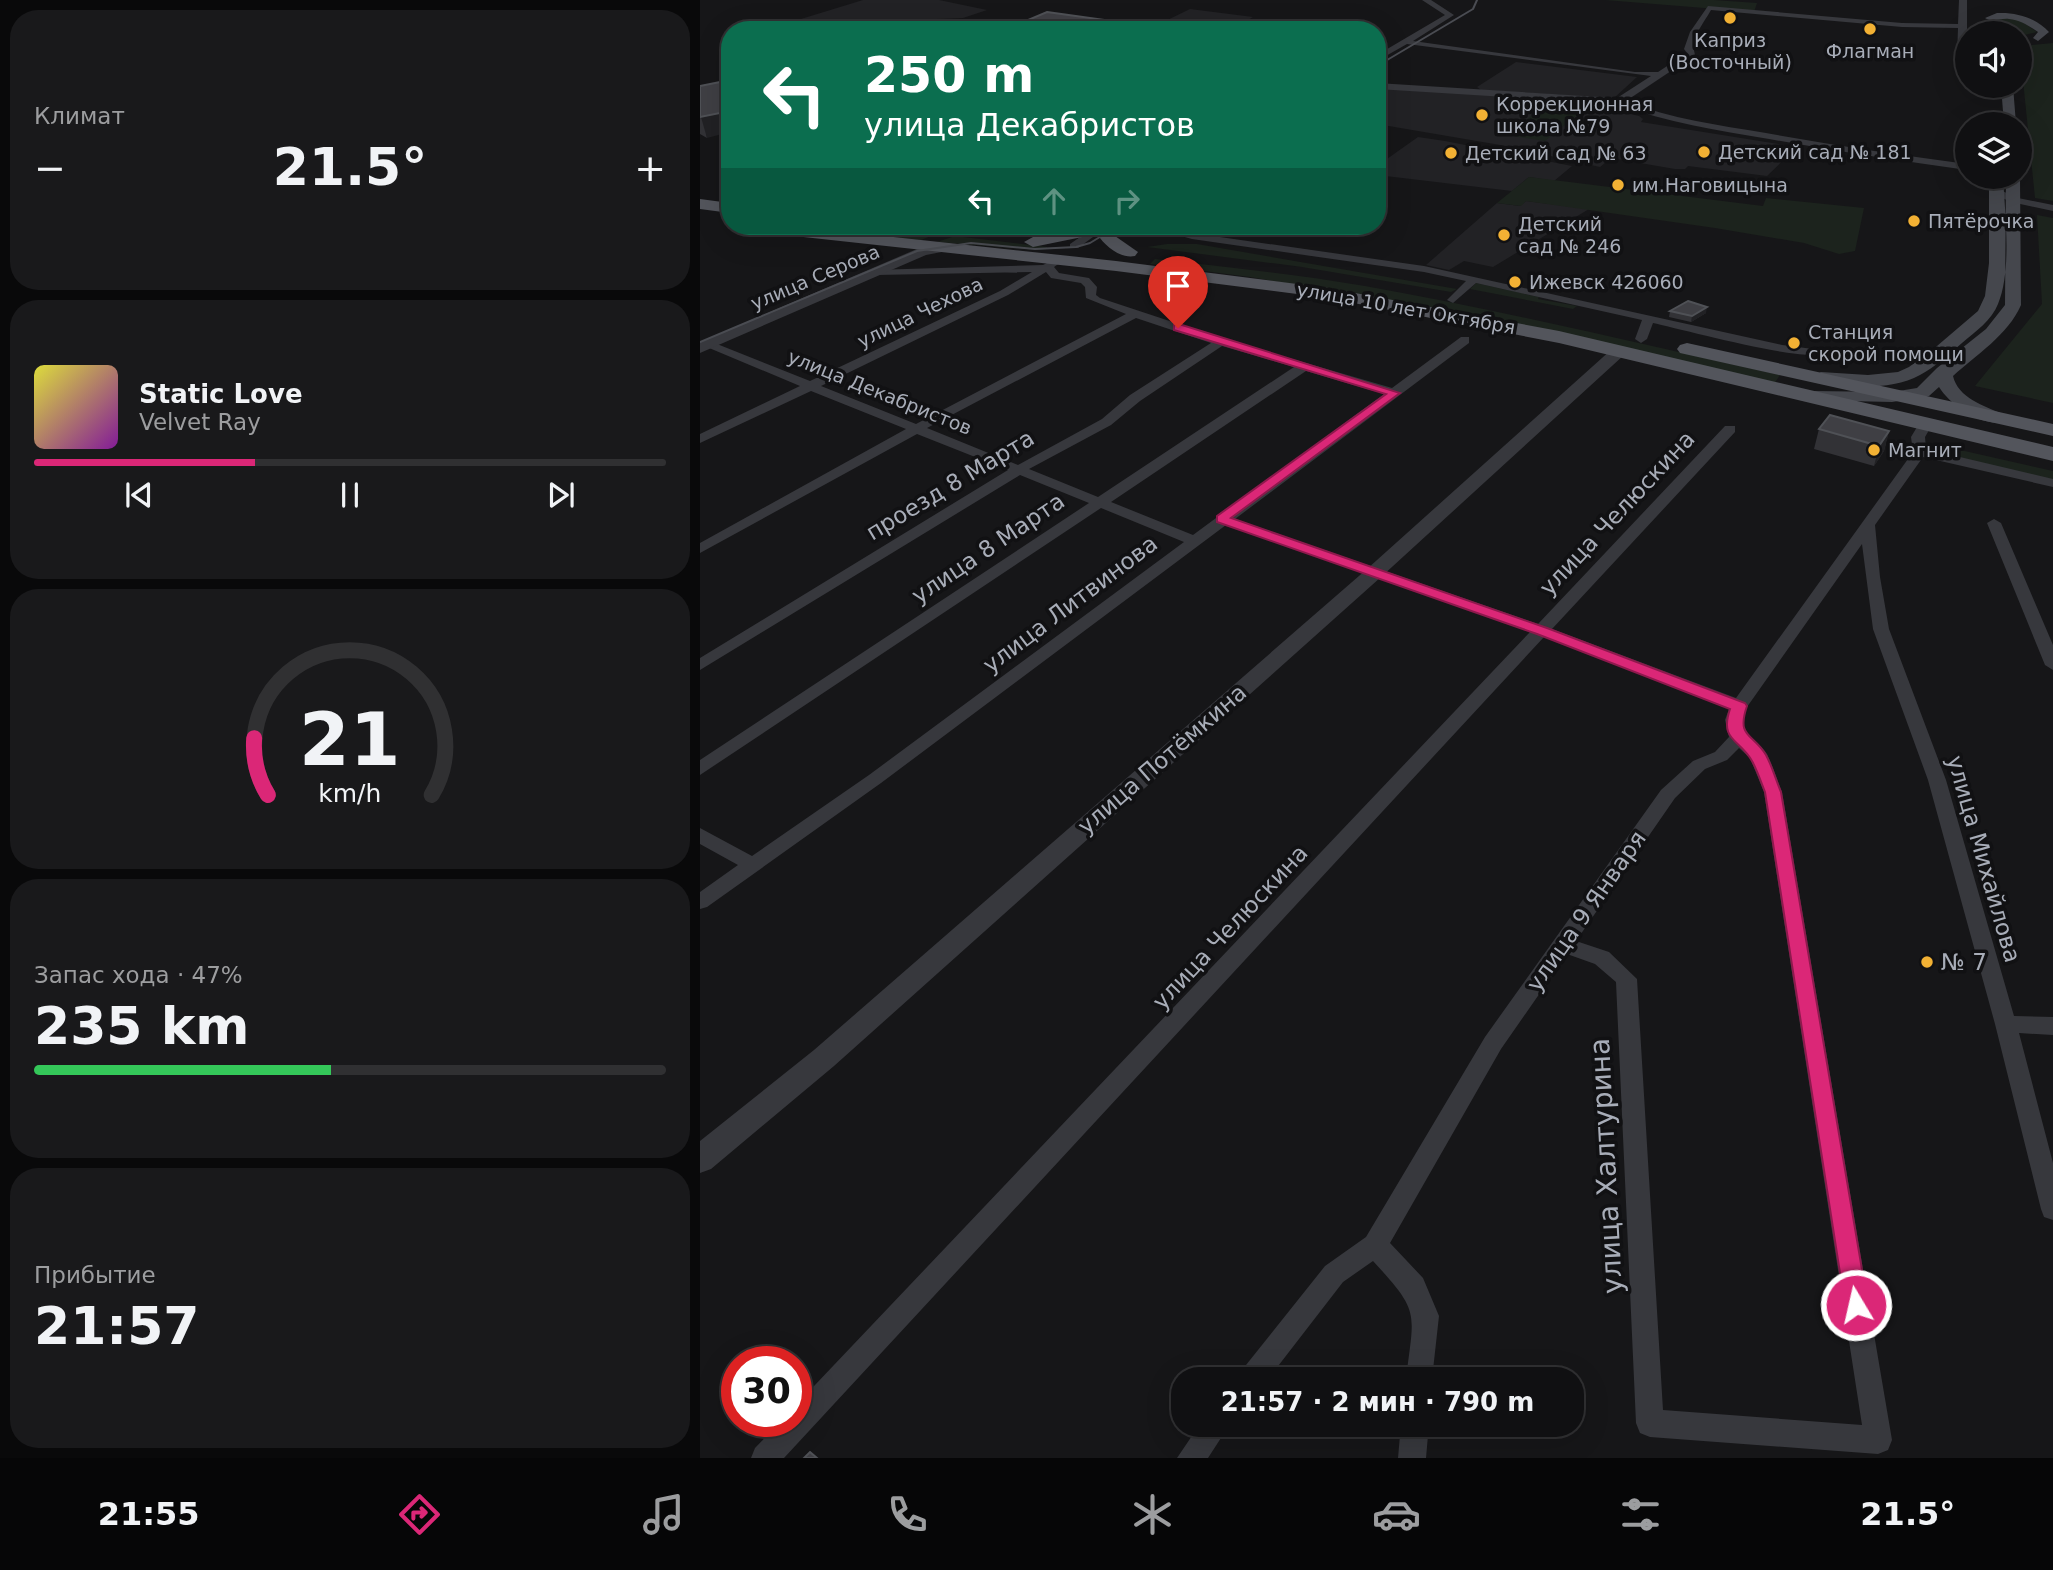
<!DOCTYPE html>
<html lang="ru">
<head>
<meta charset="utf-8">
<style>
	:root { --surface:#101012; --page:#19191b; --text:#f1f3f6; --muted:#9c9d9f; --line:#303032; --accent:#db2777 }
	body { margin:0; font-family:"DejaVu Sans",sans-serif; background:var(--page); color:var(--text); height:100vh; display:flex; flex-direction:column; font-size:26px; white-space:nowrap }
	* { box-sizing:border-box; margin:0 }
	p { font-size:23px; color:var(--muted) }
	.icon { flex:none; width:38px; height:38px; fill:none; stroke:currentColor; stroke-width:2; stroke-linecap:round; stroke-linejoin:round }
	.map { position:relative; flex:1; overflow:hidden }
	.details { display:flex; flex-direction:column; gap:10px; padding:10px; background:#09090a; width:700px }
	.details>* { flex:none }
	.guide { position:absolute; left:21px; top:21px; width:665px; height:214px; border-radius:28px; box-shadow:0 7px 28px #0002,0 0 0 2px var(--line); background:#0b6e4f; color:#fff; overflow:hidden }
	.fabs { position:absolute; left:1255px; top:21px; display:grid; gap:14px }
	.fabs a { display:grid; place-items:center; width:77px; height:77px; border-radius:50%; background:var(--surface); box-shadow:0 7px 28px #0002,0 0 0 2px var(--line); font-size:35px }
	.speed { position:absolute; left:21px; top:1346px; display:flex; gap:14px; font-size:35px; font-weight:700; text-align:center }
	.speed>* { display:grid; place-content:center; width:91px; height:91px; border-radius:50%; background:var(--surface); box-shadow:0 7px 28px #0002,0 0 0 2px var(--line); line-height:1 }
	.speed .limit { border:10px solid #d22; background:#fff; color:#111 }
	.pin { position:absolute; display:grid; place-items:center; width:60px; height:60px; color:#fff; margin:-72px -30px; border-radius:50% 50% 50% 0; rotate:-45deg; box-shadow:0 0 7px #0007 }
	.pin .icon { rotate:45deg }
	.me { position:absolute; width:77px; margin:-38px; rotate:351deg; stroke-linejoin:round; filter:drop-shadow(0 0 5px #0008) }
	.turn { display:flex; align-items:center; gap:24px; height:147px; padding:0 28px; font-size:32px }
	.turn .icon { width:91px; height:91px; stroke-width:2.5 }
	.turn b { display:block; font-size:49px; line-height:60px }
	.lanes { display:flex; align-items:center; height:66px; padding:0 28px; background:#0003; justify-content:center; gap:35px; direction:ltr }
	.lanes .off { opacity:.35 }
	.big { font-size:52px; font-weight:700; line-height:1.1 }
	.details .card { flex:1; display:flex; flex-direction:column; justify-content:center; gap:10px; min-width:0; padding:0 24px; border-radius:28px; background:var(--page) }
	.details .dial { align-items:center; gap:0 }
	.dial svg { height:182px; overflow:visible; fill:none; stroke:var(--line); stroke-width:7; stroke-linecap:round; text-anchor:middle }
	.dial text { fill:var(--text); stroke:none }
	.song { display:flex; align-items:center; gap:21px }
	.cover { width:84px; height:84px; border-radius:10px; background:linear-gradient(135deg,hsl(60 70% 55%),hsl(290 70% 35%)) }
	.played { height:7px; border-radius:4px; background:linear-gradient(90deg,var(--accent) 35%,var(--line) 35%) }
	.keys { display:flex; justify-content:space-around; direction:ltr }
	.heat { display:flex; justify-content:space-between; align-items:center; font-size:38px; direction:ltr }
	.charge { height:10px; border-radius:5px; background:linear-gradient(90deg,#34c759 47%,var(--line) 0) }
	.trip { position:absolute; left:471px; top:1367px; width:413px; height:70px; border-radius:28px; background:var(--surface); box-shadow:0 7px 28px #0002,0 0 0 2px var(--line); font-weight:700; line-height:70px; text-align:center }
	.tab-bar { display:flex; height:112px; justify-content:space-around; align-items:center; background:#060607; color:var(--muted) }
	.tab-bar .icon { width:49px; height:49px }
	.tab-bar .on { color:var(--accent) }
	.tab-bar b { font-size:32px; color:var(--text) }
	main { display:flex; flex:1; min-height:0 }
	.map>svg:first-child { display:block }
</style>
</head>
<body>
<main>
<section class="details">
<div class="card"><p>Климат</p>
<div class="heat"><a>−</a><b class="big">21.5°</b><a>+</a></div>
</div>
<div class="card">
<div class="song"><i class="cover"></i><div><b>Static Love</b><p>Velvet Ray</p></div></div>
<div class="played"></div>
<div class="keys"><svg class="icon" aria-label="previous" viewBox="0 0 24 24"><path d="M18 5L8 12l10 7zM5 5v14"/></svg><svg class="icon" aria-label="pause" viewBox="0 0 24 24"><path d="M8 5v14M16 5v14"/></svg><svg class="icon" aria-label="next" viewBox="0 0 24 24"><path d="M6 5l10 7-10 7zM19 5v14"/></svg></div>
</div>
<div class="card dial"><svg viewBox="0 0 100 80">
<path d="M14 69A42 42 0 1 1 86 69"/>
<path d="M14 69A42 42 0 0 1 8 44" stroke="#db2777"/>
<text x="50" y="56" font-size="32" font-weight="700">21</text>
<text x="50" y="72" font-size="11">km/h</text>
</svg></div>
<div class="card"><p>Запас хода · 47%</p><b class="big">235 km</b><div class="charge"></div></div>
<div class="card"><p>Прибытие</p><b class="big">21:57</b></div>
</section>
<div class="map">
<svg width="1353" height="1458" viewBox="0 0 1353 1458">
	<rect width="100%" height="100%" fill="#161618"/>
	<path fill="#222225" d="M 163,0 L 239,0 L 287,10 L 263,18 L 110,24 L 104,24 L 110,21 L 101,19 Z
		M 490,9 L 553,17 L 530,30 L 447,30 Z
		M 816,62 L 937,77 L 914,98 L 781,90 L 777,87 Z
		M 682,87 L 901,101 L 897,106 L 939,116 L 943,119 L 941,122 L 1097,147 L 1067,176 L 988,166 L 985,169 L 975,169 L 911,158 L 900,167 L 806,146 L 677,124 L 677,91 Z
		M 718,137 L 745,141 L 872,166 L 854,181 L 829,177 L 812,191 L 677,175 L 677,166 Z
		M 826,201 L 889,209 L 793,267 L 764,261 L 749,270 L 726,265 L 797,203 L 820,206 Z"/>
	<path fill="#1c231d" d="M 905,0 L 1014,0 L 1057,3 L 1054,12 Z
		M 1299,17 L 1320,20 L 1337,32 L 1320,36 L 1320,33 L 1300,33 L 1295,29 L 1295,20 Z
		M 1353,43 L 1353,201 L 1335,198 L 1320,51 L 1332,45 Z
		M 844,106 L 881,112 L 845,141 L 807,135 Z
		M 829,177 L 1063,206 L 1066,198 L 1164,208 L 1155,251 L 1139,254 L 1104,243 L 1015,228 L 826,201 L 821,206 L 797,203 Z
		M 1337,215 L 1353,218 L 1353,403 L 1275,386 L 1342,304 Z
		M 88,226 L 156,226 L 236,234 L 221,240 Z
		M 255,236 L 347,247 L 347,249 L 339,250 L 237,242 Z
		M 467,244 L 497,244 L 757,289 L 751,292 L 602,267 L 447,247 Z
		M 455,259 C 525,267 595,274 665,286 C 804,311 942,344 1080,375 L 1074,384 L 791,318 L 550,277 L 450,264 Z
		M 776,283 L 839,297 L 838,299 L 877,306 L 873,309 L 770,289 Z
		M 1225,442 L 1353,471 L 1353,482 L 1227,450 L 1224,444 Z"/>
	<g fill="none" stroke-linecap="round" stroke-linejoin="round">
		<path fill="#37383d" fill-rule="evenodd" d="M 722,0 L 731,0 L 754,15 L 713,41 L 935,72 L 958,72 L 987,53 L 984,49 L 990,32 L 1008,6 L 1202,23 L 1258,24 L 1259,0 L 1267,0 L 1267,60 L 1257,58 L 1258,28 L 1202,27 L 1011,10 C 1002,26 990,38 995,55 L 926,101 C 971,119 1018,125 1066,133 C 1133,145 1200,155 1267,164 L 1267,170 C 1201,161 1135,151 1069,139 C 1017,130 967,123 918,104 L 677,89 L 677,83 L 917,98 L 951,76 L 707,44 L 677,61 L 677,55 L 745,15 Z
			M 1300,190 L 1318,198 L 1353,205 L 1353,211 L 1311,202 L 1296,195 L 1295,193 Z
			M 396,226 L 408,226 L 378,248 L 370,248 L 370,244 Z
			M 445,226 L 462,226 L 492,233 L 724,266 L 1082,345 L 1113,349 L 1119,353 C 1106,363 977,328 953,323 L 947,339 L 941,343 L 935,339 L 942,320 L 776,283 L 753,303 L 747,300 L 766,281 L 724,272 L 492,239 Z
			M 359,257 L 364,260 L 354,267 L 359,273 L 389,278 L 397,287 L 396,295 L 400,298 L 524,339 L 692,388 L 761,337 L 769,337 L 769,343 L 535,519 L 838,624 L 1025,426 L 1035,426 L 1035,432 L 852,629 L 1036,698 L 1213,452 L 1211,437 L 1220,422 L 1225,421 L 1232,425 L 1225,437 L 1226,449 L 1353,479 L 1353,487 L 1223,457 L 1175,525 L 1180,577 L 1189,629 L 1246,780 L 1314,1016 L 1353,1017 L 1353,1035 L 1319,1033 L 1353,1163 L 1353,1220 L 1344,1217 L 1341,1209 L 1295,1024 L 1228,780 L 1173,629 L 1162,544 L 1047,707 C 1036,739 1054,733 1067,754 C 1073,766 1077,780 1082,792 L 1192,1440 L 1188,1450 L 1178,1454 L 950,1437 L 940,1433 L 936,1423 L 916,982 L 895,964 L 867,954 L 801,1049 L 690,1243 L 723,1278 L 739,1316 L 732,1379 L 706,1379 C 714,1311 721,1313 673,1261 L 643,1282 L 568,1379 L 538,1379 L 542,1370 L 625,1266 L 666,1237 L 785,1037 L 961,790 L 993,761 L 1015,752 L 1029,737 L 1025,720 L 1029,709 L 844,637 L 84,1458 L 51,1458 L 55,1448 L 81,1421 L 96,1421 L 96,1405 L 830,632 L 526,525 L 181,783 L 7,907 L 0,909 L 0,892 L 38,865 L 0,844 L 0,828 L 52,856 L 169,775 L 484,542 L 401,508 L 0,775 L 0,760 L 389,503 L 320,475 L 0,670 L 0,658 L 308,470 L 217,434 L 0,553 L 0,543 L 206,429 L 111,391 L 0,443 L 0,434 L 100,386 L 2,345 L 12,342 L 110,381 L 300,291 L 332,272 L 176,275 L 170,272 L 172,270 L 343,265 ZM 346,272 L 351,278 L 381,283 L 385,287 L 386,298 L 426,314 L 216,424 L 121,386 L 308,295 ZM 436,318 L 511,343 L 430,395 L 402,419 L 318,465 L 227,428 ZM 522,346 L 594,367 L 398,497 L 329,469 L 411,425 L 440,401 ZM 606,371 L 684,394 L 493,535 L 411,502 ZM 1039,748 L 1050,758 L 1064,792 L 1162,1425 L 963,1410 L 937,979 L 909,952 L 876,941 L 975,798 L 1005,769 L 1027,760 Z
			M 1294,519 L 1301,523 L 1353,645 L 1353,670 L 1345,665 L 1287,523 Z
			M 500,1424 L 530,1424 L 508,1458 L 477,1458 Z
			M 701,1424 L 729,1424 L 726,1458 L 698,1458 Z"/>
		<path fill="#37383d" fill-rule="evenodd" d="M 247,243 L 252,244 L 252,250 L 226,255 L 0,353 L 0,342 L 217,249 Z
			M 918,347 L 924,349 L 926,352 L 924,355 L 681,577 L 134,1066 L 11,1169 L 0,1173 L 0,1141 L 114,1050 L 667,569 L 912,349 Z"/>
		<path fill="#45474d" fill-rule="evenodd" d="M 1297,13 C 1317,12 1336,18 1349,32 L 1338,41 L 1333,38 L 1338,32 C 1329,26 1320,20 1309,19 C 1300,18 1292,23 1285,18 Z
			M 1301,86 L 1313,86 L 1316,124 L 1304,124 Z
			M 1289,177 L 1303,177 C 1305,214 1312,270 1298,304 C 1292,320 1275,332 1262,343 C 1249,354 1235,367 1220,375 C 1191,391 1146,388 1115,381 L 1112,377 L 1121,372 L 1168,375 L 1198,372 L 1209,367 L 1237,346 L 1278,311 L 1285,296 L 1289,263 Z
			M 1306,177 L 1320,177 L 1321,305 C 1308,335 1276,355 1253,376 C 1258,398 1284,406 1303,414 L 1306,418 L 1303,422 C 1282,427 1250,405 1239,387 L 1229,396 L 1192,402 L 1105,400 L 1102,396 L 1105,392 L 1111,391 L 1192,392 L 1217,388 L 1237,368 L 1286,329 L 1305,305 Z"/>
		<path fill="#53555c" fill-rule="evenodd" d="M 0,199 L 30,203 L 30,213 L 0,209 Z
			M 40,226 L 92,226 L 416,261 L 628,288 L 859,331 L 1353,447 L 1353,461 L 859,343 L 628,298 L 416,271 L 48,231 Z
			M 390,226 L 408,226 L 415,236 L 438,252 L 435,256 C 420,259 405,246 397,234 L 333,247 L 324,242 L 333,237 Z
			M 987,343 L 1353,424 L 1353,436 L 980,353 L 977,349 L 980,345 Z"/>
		<path stroke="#4a4c52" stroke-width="2" d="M 677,66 L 773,9 L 777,0
			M 0,342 L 217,251 L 271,243 L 335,249 L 376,247 L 390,243 L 418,226"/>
	</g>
	<path fill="#323236" d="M 0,86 L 7,138 L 0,134 Z
		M 970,311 L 1006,313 L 991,322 L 969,317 Z
		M 1119,429 L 1189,431 L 1184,451 L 1174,466 L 1114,449 Z"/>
	<path fill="#212124" d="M 412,21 L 413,30 L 394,30 Z
		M 30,111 L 30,132 L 7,138 L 1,117 Z
		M 1007,307 L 1006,313 L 991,322 L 992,316 Z
		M 1189,431 L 1184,451 L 1174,466 L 1179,446 Z"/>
	<path fill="#3f3f44" stroke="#4f5156" stroke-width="2" d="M 347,12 L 412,21 L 394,30 L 319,30 L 309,28 Z
		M 30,80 L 30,111 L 0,117 L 0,86 Z
		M 988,301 L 1007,307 L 992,316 L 970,311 Z
		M 1130,415 L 1189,431 L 1179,446 L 1119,429 Z
		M 110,1452 L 117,1458 L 104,1458 Z"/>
	<path fill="#db2777" stroke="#8e194d" stroke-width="2" d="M 474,325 L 482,325 L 700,393 L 531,518 L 847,628 L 1045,703 L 1047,706 C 1036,738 1053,733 1066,755 C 1072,766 1076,780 1081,792 L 1168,1305 L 1164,1313 L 1156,1316 L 1148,1313 L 1145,1305 L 1065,792 C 1061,782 1057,770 1052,761 C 1040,739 1019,741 1030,709 L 837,634 L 517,522 L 517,516 L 686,394 L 474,330 Z"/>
	<g fill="#f2b134" stroke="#111113" stroke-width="2.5">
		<circle cx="1030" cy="18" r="7"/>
		<circle cx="1170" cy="29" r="7"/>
		<circle cx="782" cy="115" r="7"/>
		<circle cx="1004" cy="152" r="7"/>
		<circle cx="751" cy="153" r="7"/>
		<circle cx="918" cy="185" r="7"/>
		<circle cx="1214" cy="221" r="7"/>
		<circle cx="804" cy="235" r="7"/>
		<circle cx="815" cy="282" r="7"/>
		<circle cx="1094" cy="343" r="7"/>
		<circle cx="1174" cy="450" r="7"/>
		<circle cx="1227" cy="962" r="7"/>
	</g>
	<g text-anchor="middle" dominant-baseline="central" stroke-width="7" stroke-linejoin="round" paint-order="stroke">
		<g font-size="19" fill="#a8adb8" stroke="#111113" text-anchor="start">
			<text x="1030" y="40" text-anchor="middle">Каприз<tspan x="1030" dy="22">(Восточный)</tspan></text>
			<text x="1170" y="51" text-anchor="middle">Флагман</text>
			<text x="796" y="104">Коррекционная<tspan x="796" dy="22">школа №79</tspan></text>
			<text x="1018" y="152">Детский сад № 181</text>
			<text x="765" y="153">Детский сад № 63</text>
			<text x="932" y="185">им.Наговицына</text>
			<text x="1228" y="221">Пятёрочка</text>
			<text x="818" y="224">Детский<tspan x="818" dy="22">сад № 246</tspan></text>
			<text x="829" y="282">Ижевск 426060</text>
			<text x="1108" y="332">Станция<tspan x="1108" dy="22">скорой помощи</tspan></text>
			<text x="1188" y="450">Магнит</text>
		</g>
		<g font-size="19" fill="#a8adb8" stroke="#111113">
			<text transform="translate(115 277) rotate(-23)">улица Серова</text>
			<text transform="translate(706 308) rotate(10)">улица 10 лет Октября</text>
			<text transform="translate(220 312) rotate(-26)">улица Чехова</text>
			<text transform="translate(180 392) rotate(22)">улица Декабристов</text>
		</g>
		<g font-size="23" fill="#a8adb8" stroke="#111113">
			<text transform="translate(250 485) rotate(-31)">проезд 8 Марта</text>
			<text transform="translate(917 513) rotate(-47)">улица Челюскина</text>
			<text transform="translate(288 548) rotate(-34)">улица 8 Марта</text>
			<text transform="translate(370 604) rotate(-37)">улица Литвинова</text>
			<text transform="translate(462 759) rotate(-41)">улица Потёмкина</text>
			<text transform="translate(1284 859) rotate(74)">улица Михайлова</text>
			<text transform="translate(886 911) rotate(-55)">улица 9 Января</text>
			<text transform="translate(530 927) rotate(-47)">улица Челюскина</text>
		</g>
		<g font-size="23" fill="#a8adb8" stroke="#111113" text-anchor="start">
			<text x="1241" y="962">№ 7</text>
		</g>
		<g font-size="28" fill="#a8adb8" stroke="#111113">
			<text transform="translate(906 1166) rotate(-93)">улица Халтурина</text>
		</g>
	</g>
</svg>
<div class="fabs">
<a><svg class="icon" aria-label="sound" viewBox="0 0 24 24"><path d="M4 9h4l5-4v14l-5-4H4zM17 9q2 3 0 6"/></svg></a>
<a><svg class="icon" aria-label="layers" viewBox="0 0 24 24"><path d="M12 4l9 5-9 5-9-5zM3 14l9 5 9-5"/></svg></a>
</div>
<div class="speed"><div class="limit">30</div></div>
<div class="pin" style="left:478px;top:328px;background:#d93025"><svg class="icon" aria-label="arrive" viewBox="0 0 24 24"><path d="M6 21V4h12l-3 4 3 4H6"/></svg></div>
<svg class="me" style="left:1156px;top:1305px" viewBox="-20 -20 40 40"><circle r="17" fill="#db2777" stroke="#fff" stroke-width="3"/><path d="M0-11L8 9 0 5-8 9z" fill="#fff"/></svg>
<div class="trip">21:57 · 2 мин · 790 m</div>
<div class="guide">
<div class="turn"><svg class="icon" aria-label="left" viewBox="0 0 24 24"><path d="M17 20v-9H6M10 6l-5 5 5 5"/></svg><div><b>250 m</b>улица Декабристов</div></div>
<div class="lanes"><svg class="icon" aria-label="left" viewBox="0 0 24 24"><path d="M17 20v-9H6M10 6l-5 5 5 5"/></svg><svg class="icon off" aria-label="ahead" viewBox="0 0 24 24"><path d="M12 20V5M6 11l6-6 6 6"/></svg><svg class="icon off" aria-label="right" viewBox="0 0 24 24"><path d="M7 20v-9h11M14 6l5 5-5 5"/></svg></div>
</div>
</div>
</main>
<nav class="tab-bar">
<b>21:55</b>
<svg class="icon on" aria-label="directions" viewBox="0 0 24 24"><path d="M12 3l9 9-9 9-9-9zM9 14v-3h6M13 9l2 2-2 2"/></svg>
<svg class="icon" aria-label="music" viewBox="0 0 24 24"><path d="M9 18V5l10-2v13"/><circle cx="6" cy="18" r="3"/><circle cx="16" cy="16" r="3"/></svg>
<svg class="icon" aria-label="phone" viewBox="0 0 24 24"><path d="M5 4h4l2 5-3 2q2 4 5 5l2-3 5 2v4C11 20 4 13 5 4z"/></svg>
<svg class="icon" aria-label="climate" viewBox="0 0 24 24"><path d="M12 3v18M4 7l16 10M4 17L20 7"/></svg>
<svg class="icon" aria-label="car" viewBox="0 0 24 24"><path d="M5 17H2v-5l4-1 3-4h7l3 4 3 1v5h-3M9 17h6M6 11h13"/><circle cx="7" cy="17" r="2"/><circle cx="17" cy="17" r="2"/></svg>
<svg class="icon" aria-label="filters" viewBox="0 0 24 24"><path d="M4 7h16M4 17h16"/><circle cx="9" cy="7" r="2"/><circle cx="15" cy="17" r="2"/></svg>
<b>21.5°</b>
</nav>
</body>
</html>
